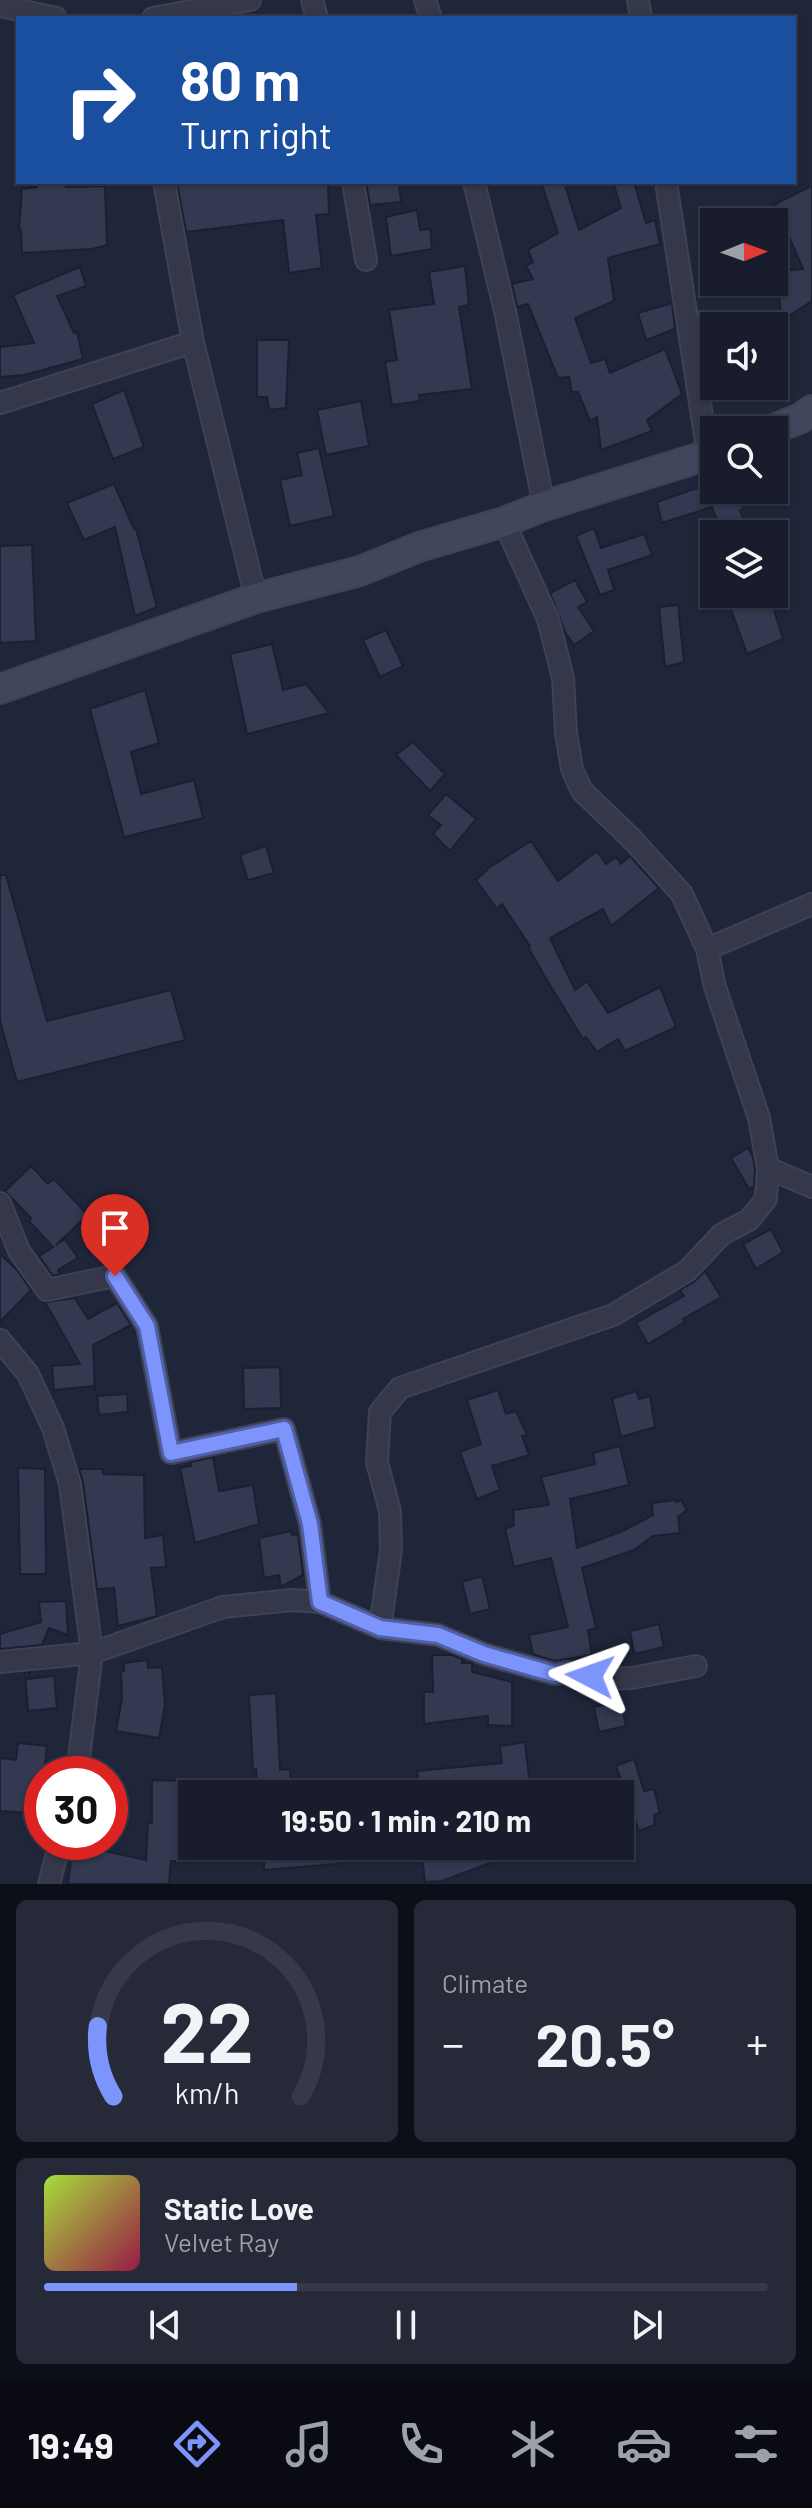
<!DOCTYPE html>
<html lang="en">
<head>
<meta charset="utf-8">
<style>
	:root { --surface:#181c2c; --page:#252938; --text:#f1f3f6; --muted:#9fa1a9; --line:#363a48; --accent:#7d94fd }
	body { margin:0; font-family:Barlow,sans-serif; background:var(--page); color:var(--text); height:100vh; display:flex; flex-direction:column; font-size:30px; white-space:nowrap }
	* { box-sizing:border-box; margin:0 }
	p { font-size:26px; color:var(--muted) }
	.icon { flex:none; width:44px; height:44px; fill:none; stroke:currentColor; stroke-width:2; stroke-linecap:round; stroke-linejoin:round }
	.map { position:relative; height:1884px; overflow:hidden }
	.drawer { display:flex; flex-direction:column; gap:16px; padding:16px; background:#0d0f18; flex:1 }
	.drawer>* { flex:none }
	.top-card { position:absolute; left:16px; top:16px; width:780px; height:168px; border-radius:0px; box-shadow:0 2px 6px #0004,0 0 0 2px var(--line); background:#1a4fa0; color:#fff; overflow:hidden }
	.needle { width:52px; rotate:89deg }
	.fabs { position:absolute; left:700px; top:208px; display:grid; gap:16px }
	.fabs a { display:grid; place-items:center; width:88px; height:88px; border-radius:0px; background:var(--surface); box-shadow:0 2px 6px #0004,0 0 0 2px var(--line); font-size:40px }
	.speed { position:absolute; left:24px; top:1756px; display:flex; gap:16px; font-size:40px; font-weight:700; text-align:center }
	.speed>* { display:grid; place-content:center; width:104px; height:104px; border-radius:50%; background:var(--surface); box-shadow:0 2px 6px #0004,0 0 0 2px var(--line); line-height:1 }
	.speed .limit { border:12px solid #d22; background:#fff; color:#111 }
	.pin { position:absolute; display:grid; place-items:center; width:68px; height:68px; color:#fff; margin:-82px -34px; border-radius:50% 50% 50% 0; rotate:-45deg; box-shadow:0 0 8px #0007 }
	.pin .icon { rotate:45deg }
	.me { position:absolute; width:88px; margin:-44px; rotate:274deg; stroke-linejoin:round; filter:drop-shadow(0 0 6px #0008) }
	.turn { display:flex; align-items:center; gap:28px; height:168px; padding:0 32px; font-size:36px }
	.turn .icon { width:104px; height:104px; stroke-width:2.5 }
	.turn b { display:block; font-size:56px; line-height:68px }
	.big { font-size:60px; font-weight:700; line-height:1.1 }
	.drawer .tile { flex:1; display:flex; flex-direction:column; justify-content:center; gap:12px; min-width:0; padding:0 28px; border-radius:12px; background:var(--page) }
	.drawer .dial { align-items:center; gap:0 }
	.dial svg { height:208px; overflow:visible; fill:none; stroke:var(--line); stroke-width:7; stroke-linecap:round; text-anchor:middle }
	.dial text { fill:var(--text); stroke:none }
	.song { display:flex; align-items:center; gap:24px }
	.cover { width:96px; height:96px; border-radius:12px; background:linear-gradient(135deg,hsl(80 70% 55%),hsl(340 70% 35%)) }
	.played { height:8px; border-radius:4px; background:linear-gradient(90deg,var(--accent) 35%,var(--line) 35%) }
	.keys { display:flex; justify-content:space-around; direction:ltr }
	.heat { display:flex; justify-content:space-between; align-items:center; font-size:44px; direction:ltr }
	.drawer .tiles { flex:1; display:grid; gap:16px; grid-template-columns:1fr 1fr }
	.tile:last-child { grid-column:span 2 }
	.trip { position:absolute; left:178px; top:1780px; width:456px; height:80px; border-radius:0px; background:var(--surface); box-shadow:0 2px 6px #0004,0 0 0 2px var(--line); font-weight:700; line-height:80px; text-align:center }
	.tabs { display:flex; height:128px; justify-content:space-around; align-items:center; background:#0a0b12; color:var(--muted) }
	.tabs .icon { width:56px; height:56px }
	.tabs .active { color:var(--accent) }
	.tabs b { font-size:36px; color:var(--text) }
	.map>svg:first-child { display:block }
</style>
</head>
<body>
<div class="map">
<svg width="812" height="1884" viewBox="0 0 812 1884">
	<rect width="100%" height="100%" fill="#20263a"/>
	<path fill="#323951" stroke="#1b2031" stroke-width="2" d="M 38,182 L 66,182 L 66,187 L 105,186 L 107,245 L 92,249 L 22,253 L 21,230 L 19,230 L 22,189 L 37,187 Z
		M 177,182 L 328,182 L 329,214 L 316,215 L 322,268 L 289,273 L 283,220 L 186,232 Z
		M 366,182 L 399,182 L 401,202 L 370,205 Z
		M 541,182 L 564,182 L 579,230 L 621,208 L 613,182 L 634,182 L 646,223 L 655,220 L 660,244 L 608,258 L 614,301 L 575,318 L 591,363 L 605,359 L 610,373 L 665,349 L 682,394 L 647,420 L 652,431 L 601,450 L 597,417 L 590,421 L 578,392 L 572,392 L 569,377 L 558,378 L 528,304 L 517,307 L 514,293 L 512,284 L 533,279 L 526,266 L 533,262 L 528,250 L 558,233 Z
		M 812,186 L 812,301 L 782,320 L 776,271 L 803,269 L 775,204 Z
		M 417,210 L 420,230 L 430,229 L 432,249 L 391,256 L 386,217 Z
		M 465,266 L 469,305 L 459,307 L 472,389 L 419,395 L 420,401 L 392,405 L 385,362 L 397,360 L 389,310 L 434,304 L 429,272 Z
		M 80,267 L 86,286 L 57,296 L 74,333 L 77,332 L 83,359 L 24,375 L 0,377 L 0,347 L 34,343 L 13,295 Z
		M 672,303 L 675,329 L 646,340 L 638,313 Z
		M 257,340 L 289,340 L 286,408 L 269,410 L 267,397 L 257,397 Z
		M 124,390 L 144,447 L 113,459 L 92,404 Z
		M 361,401 L 369,446 L 326,455 L 317,410 Z
		M 319,448 L 334,516 L 290,526 L 280,480 L 302,475 L 297,453 Z
		M 714,482 L 714,490 L 738,490 L 744,509 L 740,510 L 748,534 L 722,534 L 712,507 L 662,523 L 657,502 Z
		M 114,484 L 134,529 L 136,529 L 157,607 L 135,616 L 115,527 L 84,540 L 67,503 Z
		M 594,528 L 601,548 L 644,534 L 652,555 L 608,570 L 614,590 L 600,595 L 576,536 Z
		M 32,545 L 36,641 L 0,643 L 0,546 Z
		M 575,580 L 587,602 L 578,607 L 594,631 L 574,645 L 565,632 L 550,593 Z
		M 745,594 L 769,594 L 783,639 L 747,654 L 728,601 Z
		M 678,605 L 684,662 L 665,667 L 659,607 Z
		M 386,630 L 403,666 L 380,677 L 363,640 Z
		M 272,644 L 283,690 L 306,684 L 329,713 L 247,734 L 230,654 Z
		M 145,690 L 159,743 L 131,752 L 141,794 L 194,780 L 203,818 L 124,837 L 90,709 Z
		M 413,742 L 445,774 L 430,791 L 396,755 Z
		M 446,794 L 476,819 L 450,851 L 433,834 L 441,825 L 428,815 Z
		M 531,841 L 558,881 L 597,851 L 606,864 L 616,857 L 621,864 L 630,856 L 659,888 L 611,926 L 603,909 L 550,938 L 575,990 L 587,981 L 608,1013 L 660,987 L 676,1027 L 625,1051 L 618,1039 L 597,1052 L 586,1037 L 583,1039 L 548,982 L 528,947 L 530,946 L 502,904 L 497,909 L 476,880 L 490,867 Z
		M 266,846 L 274,873 L 248,880 L 240,855 Z
		M 0,875 L 6,875 L 47,1021 L 171,990 L 185,1040 L 17,1082 L 0,1021 Z
		M 748,1148 L 753,1157 L 755,1169 L 754,1186 L 749,1189 L 731,1158 Z
		M 31,1166 L 48,1184 L 54,1179 L 88,1215 L 56,1245 L 65,1239 L 78,1258 L 58,1270 L 60,1274 L 53,1276 L 39,1256 L 53,1247 L 29,1221 L 31,1218 L 5,1191 Z
		M 771,1229 L 783,1252 L 756,1269 L 743,1244 Z
		M 0,1254 L 17,1270 L 31,1290 L 0,1322 Z
		M 705,1271 L 721,1297 L 683,1319 L 685,1322 L 648,1344 L 636,1323 L 684,1296 L 680,1290 L 694,1282 Z
		M 75,1298 L 88,1319 L 117,1303 L 131,1325 L 93,1345 L 95,1390 L 93,1386 L 54,1390 L 52,1366 L 80,1364 L 45,1302 Z
		M 280,1367 L 281,1408 L 244,1409 L 243,1368 Z
		M 498,1390 L 506,1414 L 516,1411 L 527,1435 L 522,1436 L 529,1455 L 492,1466 L 500,1490 L 477,1499 L 460,1452 L 481,1444 L 467,1400 Z
		M 636,1391 L 639,1399 L 650,1396 L 655,1427 L 621,1437 L 612,1399 Z
		M 127,1394 L 128,1412 L 99,1415 L 97,1396 Z
		M 620,1446 L 629,1485 L 570,1499 L 577,1548 L 623,1531 L 653,1515 L 652,1503 L 676,1500 L 676,1502 L 681,1500 L 687,1510 L 678,1517 L 680,1533 L 653,1536 L 634,1550 L 582,1568 L 596,1628 L 588,1630 L 592,1655 L 554,1661 L 533,1654 L 529,1635 L 568,1627 L 551,1558 L 514,1567 L 505,1529 L 514,1525 L 513,1510 L 549,1505 L 541,1477 L 595,1464 L 593,1453 Z
		M 213,1457 L 219,1491 L 253,1485 L 259,1524 L 195,1543 L 180,1468 L 191,1466 L 191,1462 Z
		M 18,1468 L 45,1469 L 46,1574 L 20,1574 Z
		M 79,1469 L 103,1469 L 103,1474 L 144,1475 L 145,1538 L 163,1535 L 166,1567 L 151,1568 L 157,1616 L 118,1626 L 114,1588 L 97,1589 L 83,1482 Z
		M 291,1531 L 292,1535 L 298,1534 L 303,1575 L 281,1587 L 279,1575 L 264,1578 L 259,1538 Z
		M 482,1576 L 490,1609 L 470,1614 L 462,1582 Z
		M 66,1601 L 68,1635 L 49,1628 L 42,1645 L 0,1649 L 0,1634 L 41,1622 L 39,1602 Z
		M 659,1624 L 664,1647 L 634,1654 L 630,1631 Z
		M 432,1655 L 452,1655 L 462,1659 L 462,1663 L 472,1663 L 472,1672 L 512,1682 L 512,1726 L 488,1725 L 488,1716 L 424,1724 L 424,1692 L 433,1692 Z
		M 147,1660 L 148,1668 L 162,1667 L 165,1705 L 159,1738 L 116,1731 L 122,1699 L 121,1672 L 124,1671 L 124,1663 Z
		M 30,1672 L 27,1679 L 54,1676 L 57,1708 L 28,1711 L 25,1673 Z
		M 276,1693 L 280,1770 L 290,1769 L 291,1794 L 258,1794 L 256,1769 L 253,1769 L 249,1695 Z
		M 621,1701 L 626,1726 L 599,1732 L 594,1707 Z
		M 525,1742 L 531,1794 L 420,1794 L 417,1771 L 502,1763 L 500,1746 Z
		M 18,1743 L 47,1746 L 44,1774 L 42,1774 L 42,1814 L 0,1811 L 0,1758 L 16,1760 Z
		M 634,1759 L 644,1791 L 654,1789 L 660,1813 L 654,1815 L 655,1825 L 639,1831 L 616,1766 Z
		M 152,1780 L 181,1781 L 179,1812 L 182,1812 L 183,1824 L 192,1824 L 190,1862 L 171,1861 L 169,1884 L 68,1884 L 73,1844 L 146,1860 L 148,1823 L 152,1823 Z
		M 264,1846 L 337,1846 L 337,1864 L 264,1870 Z
		M 421,1846 L 485,1846 L 490,1863 L 442,1881 L 425,1882 Z"/>
	<g fill="none" stroke-linecap="round" stroke-linejoin="round">
		<g stroke="#3d4254" stroke-width="24">
			<path id="minor" d="M 312,0 L 317,18
				M 425,0 L 431,18
				M 638,0 L 641,18
				M 0,6 L 56,18
				M 153,18 L 250,0
				M 164,182 L 193,342 L 256,598
				M 353,182 L 366,260
				M 474,182 L 505,311 L 544,506
				M 666,182 L 708,455
				M 0,403 L 193,342
				M 707,949 L 812,904
				M 768,1168 L 812,1187
				M 0,1203 L 19,1251 L 47,1290 L 115,1276 L 147,1326 L 171,1453 L 284,1429 L 310,1524 L 320,1602
				M 0,1340 L 28,1374 L 53,1428 L 70,1484 L 92,1653 L 77,1774
				M 380,1628 L 391,1550 L 390,1511 L 377,1462 L 380,1412 L 400,1388 L 613,1315 L 687,1271 L 722,1234 L 749,1220 L 766,1199 L 768,1168 L 759,1118 L 715,987 L 707,949 L 682,894 L 631,838 L 582,791 L 572,769 L 566,733 L 563,678 L 548,619 L 504,522
				M 0,1662 L 92,1653 L 223,1607 L 292,1600 L 320,1602 L 380,1628 L 438,1635 L 484,1654 L 554,1674 L 569,1672 L 612,1679 L 632,1678 L 696,1666
				M 49,1884 L 60,1842"/>
		</g>
		<g stroke="#3d4254" stroke-width="32">
			<path id="secondary" d="M 771,430 L 801,418 L 812,410
				M 0,689 L 256,598 L 360,571 L 419,547 L 504,522 L 544,506 L 714,453"/>
		</g>
		<use href="#minor" stroke="#34384a" stroke-width="20"/>
		<use href="#secondary" stroke="#41465d" stroke-width="28"/>
	</g>
	<g fill="none" stroke-linecap="round" stroke-linejoin="round">
		<g stroke="#5160a4" stroke-width="20">
			<path id="route" d="M 115,1276 L 147,1326 L 171,1453 L 284,1429 L 310,1524 L 320,1602 L 380,1628 L 438,1635 L 484,1654 L 554,1674 L 569,1672 L 590,1676"/>
		</g>
		<use href="#route" stroke="#7d94fd" stroke-width="14"/>
	</g>
</svg>
<div class="fabs">
<a><svg class="needle" viewBox="-14 -14 28 28"><path d="M0-13l5 13h-10z" fill="#e53935"/><path d="M0 13l5-13h-10z" fill="#9fa1a9"/></svg></a>
<a><svg class="icon" aria-label="sound" viewBox="0 0 24 24"><path d="M4 9h4l5-4v14l-5-4H4zM17 9q2 3 0 6"/></svg></a>
<a><svg class="icon" aria-label="search" viewBox="0 0 24 24"><circle cx="10" cy="10" r="6"/><path d="M15 15l6 6"/></svg></a>
<a><svg class="icon" aria-label="layers" viewBox="0 0 24 24"><path d="M12 4l9 5-9 5-9-5zM3 14l9 5 9-5"/></svg></a>
</div>
<div class="speed"><div class="limit">30</div></div>
<div class="pin" style="left:115px;top:1276px;background:#d93025"><svg class="icon" aria-label="arrive" viewBox="0 0 24 24"><path d="M6 21V4h12l-3 4 3 4H6"/></svg></div>
<svg class="me" style="left:590px;top:1676px" viewBox="-20 -20 40 40"><path d="M0-17L14 15 0 8-14 15z" fill="#7d94fd" stroke="#fff" stroke-width="4"/></svg>
<div class="trip">19:50 · 1 min · 210 m</div>
<div class="top-card">
<div class="turn"><svg class="icon" aria-label="right" viewBox="0 0 24 24"><path d="M7 20v-9h11M14 6l5 5-5 5"/></svg><div><b>80 m</b>Turn right</div></div>
</div>
</div>
<section class="drawer">
<div class="tiles">
<div class="tile dial"><svg viewBox="0 0 100 80">
<path d="M14 69A42 42 0 1 1 86 69"/>
<path d="M14 69A42 42 0 0 1 8 42" stroke="#7d94fd"/>
<text x="50" y="56" font-size="32" font-weight="700">22</text>
<text x="50" y="72" font-size="11">km/h</text>
</svg></div>
<div class="tile"><p>Climate</p>
<div class="heat"><a>−</a><b class="big">20.5°</b><a>+</a></div>
</div>
<div class="tile">
<div class="song"><i class="cover"></i><div><b>Static Love</b><p>Velvet Ray</p></div></div>
<div class="played"></div>
<div class="keys"><svg class="icon" aria-label="previous" viewBox="0 0 24 24"><path d="M18 5L8 12l10 7zM5 5v14"/></svg><svg class="icon" aria-label="pause" viewBox="0 0 24 24"><path d="M8 5v14M16 5v14"/></svg><svg class="icon" aria-label="next" viewBox="0 0 24 24"><path d="M6 5l10 7-10 7zM19 5v14"/></svg></div>
</div>
</div>
</section>
<nav class="tabs">
<b>19:49</b>
<svg class="icon active" aria-label="directions" viewBox="0 0 24 24"><path d="M12 3l9 9-9 9-9-9zM9 14v-3h6M13 9l2 2-2 2"/></svg>
<svg class="icon" aria-label="music" viewBox="0 0 24 24"><path d="M9 18V5l10-2v13"/><circle cx="6" cy="18" r="3"/><circle cx="16" cy="16" r="3"/></svg>
<svg class="icon" aria-label="phone" viewBox="0 0 24 24"><path d="M5 4h4l2 5-3 2q2 4 5 5l2-3 5 2v4C11 20 4 13 5 4z"/></svg>
<svg class="icon" aria-label="climate" viewBox="0 0 24 24"><path d="M12 3v18M4 7l16 10M4 17L20 7"/></svg>
<svg class="icon" aria-label="car" viewBox="0 0 24 24"><path d="M5 17H2v-5l4-1 3-4h7l3 4 3 1v5h-3M9 17h6M6 11h13"/><circle cx="7" cy="17" r="2"/><circle cx="17" cy="17" r="2"/></svg>
<svg class="icon" aria-label="filters" viewBox="0 0 24 24"><path d="M4 7h16M4 17h16"/><circle cx="9" cy="7" r="2"/><circle cx="15" cy="17" r="2"/></svg>
</nav>
</body>
</html>
